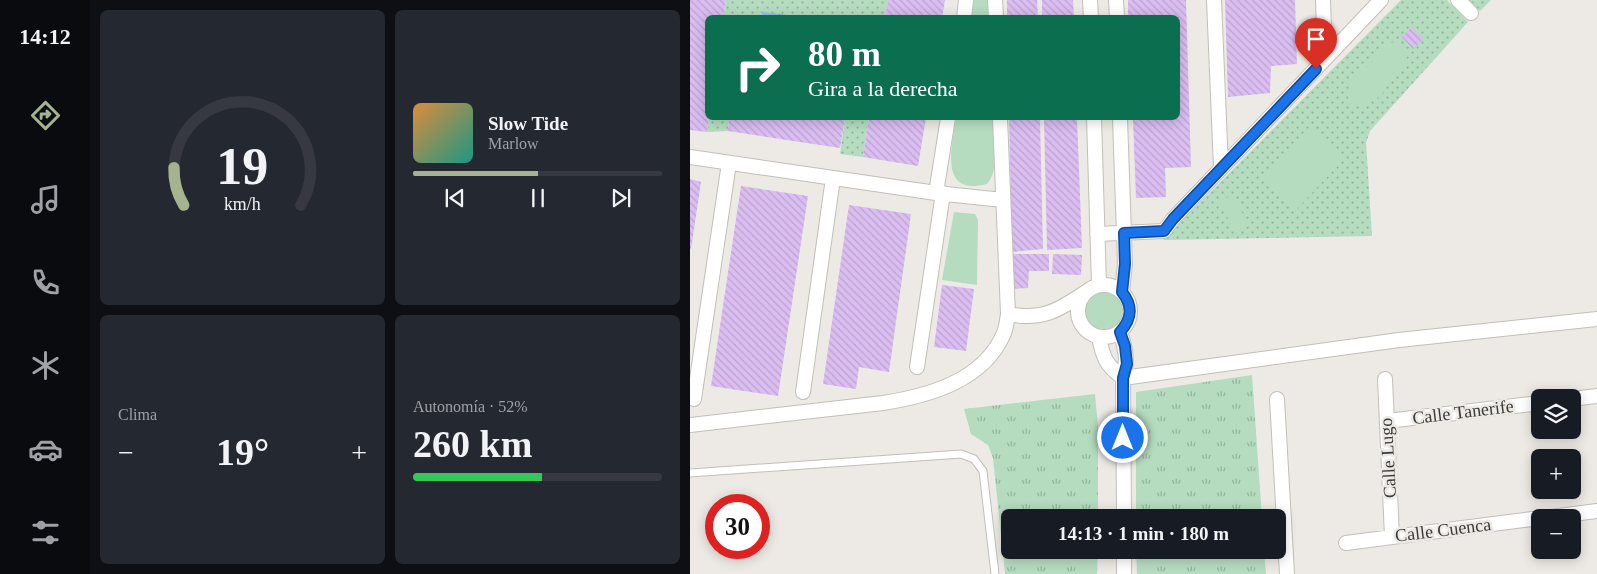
<!DOCTYPE html>
<html lang="es">
<head>
<meta charset="utf-8">
<style>
	:root { --surface:#171b24; --page:#242831; --text:#f1f3f6; --muted:#9ea1a6; --line:#363941; --accent:#a6b390 }
	body { margin:0; font-family:"Times New Roman",serif; background:var(--page); color:var(--text); height:100vh; display:flex; flex-direction:column; font-size:19px; white-space:nowrap }
	* { box-sizing:border-box; margin:0 }
	p { font-size:16px; color:var(--muted) }
	.icon { flex:none; width:28px; height:28px; fill:none; stroke:currentColor; stroke-width:2; stroke-linecap:round; stroke-linejoin:round }
	.map { position:relative; flex:1; overflow:hidden }
	.sheet { display:flex; flex-direction:column; gap:10px; padding:10px; background:#0d0f14; width:600px }
	.sheet>* { flex:none }
	.banner { position:absolute; left:15px; top:15px; width:475px; height:105px; border-radius:8px; box-shadow:0 2px 12px #0003; background:#0b6e4f; color:#fff; overflow:hidden }
	.tools { position:absolute; left:841px; top:389px; display:grid; gap:10px }
	.tools a { display:grid; place-items:center; width:50px; height:50px; border-radius:8px; background:var(--surface); box-shadow:0 2px 12px #0003; font-size:25px }
	.speed { position:absolute; left:15px; top:494px; display:flex; gap:10px; font-size:25px; font-weight:700; text-align:center }
	.speed>* { display:grid; place-content:center; width:65px; height:65px; border-radius:50%; background:var(--surface); box-shadow:0 2px 12px #0003; line-height:1 }
	.speed .limit { border:8px solid #d22; background:#fff; color:#111 }
	.pin { position:absolute; display:grid; place-items:center; width:42px; height:42px; color:#fff; margin:-51px -21px; border-radius:50% 50% 50% 0; rotate:-45deg; box-shadow:0 0 5px #0007 }
	.pin .icon { rotate:45deg }
	.me { position:absolute; width:55px; margin:-28px; rotate:0deg; stroke-linejoin:round; filter:drop-shadow(0 0 4px #0008) }
	.turn { display:flex; align-items:center; gap:18px; height:105px; padding:0 20px; font-size:22px }
	.turn .icon { width:65px; height:65px; stroke-width:2.5 }
	.turn b { display:block; font-size:35px; line-height:42px }
	.big { font-size:38px; font-weight:700; line-height:1.1 }
	.sheet .card { flex:1; display:flex; flex-direction:column; justify-content:center; gap:8px; min-width:0; padding:0 18px; border-radius:8px; background:var(--page) }
	.sheet .dial { align-items:center; gap:0 }
	.dial svg { height:130px; overflow:visible; fill:none; stroke:var(--line); stroke-width:7; stroke-linecap:round; text-anchor:middle }
	.dial text { fill:var(--text); stroke:none }
	.song { display:flex; align-items:center; gap:15px }
	.cover { width:60px; height:60px; border-radius:8px; background:linear-gradient(135deg,hsl(30 70% 55%),hsl(170 70% 35%)) }
	.played { height:5px; border-radius:2px; background:linear-gradient(90deg,var(--accent) 50%,var(--line) 50%) }
	.keys { display:flex; justify-content:space-around; direction:ltr }
	.heat { display:flex; justify-content:space-between; align-items:center; font-size:28px; direction:ltr }
	.charge { height:8px; border-radius:4px; background:linear-gradient(90deg,#34c759 52%,var(--line) 0) }
	.sheet .tiles { flex:1; display:grid; gap:10px; grid-template-columns:repeat(2,1fr) }
	.trip { position:absolute; left:311px; top:509px; width:285px; height:50px; border-radius:8px; background:var(--surface); box-shadow:0 2px 12px #0003; font-weight:700; line-height:50px; text-align:center }
	main { display:flex; flex:1; min-height:0 }
	.dock { display:flex; flex-direction:column; width:90px; justify-content:space-around; align-items:center; background:#090b0e; color:var(--muted) }
	.dock .icon { width:35px; height:35px }
	.dock .on { color:var(--accent) }
	.dock b { font-size:22px; color:var(--text) }
	.map>svg:first-child { display:block }
</style>
</head>
<body>
<main>
<nav class="dock">
<b>14:12</b>
<svg class="icon on" aria-label="directions" viewBox="0 0 24 24"><path d="M12 3l9 9-9 9-9-9zM9 14v-3h6M13 9l2 2-2 2"/></svg>
<svg class="icon" aria-label="music" viewBox="0 0 24 24"><path d="M9 18V5l10-2v13"/><circle cx="6" cy="18" r="3"/><circle cx="16" cy="16" r="3"/></svg>
<svg class="icon" aria-label="phone" viewBox="0 0 24 24"><path d="M5 4h4l2 5-3 2q2 4 5 5l2-3 5 2v4C11 20 4 13 5 4z"/></svg>
<svg class="icon" aria-label="climate" viewBox="0 0 24 24"><path d="M12 3v18M4 7l16 10M4 17L20 7"/></svg>
<svg class="icon" aria-label="car" viewBox="0 0 24 24"><path d="M5 17H2v-5l4-1 3-4h7l3 4 3 1v5h-3M9 17h6M6 11h13"/><circle cx="7" cy="17" r="2"/><circle cx="17" cy="17" r="2"/></svg>
<svg class="icon" aria-label="filters" viewBox="0 0 24 24"><path d="M4 7h16M4 17h16"/><circle cx="9" cy="7" r="2"/><circle cx="15" cy="17" r="2"/></svg>
</nav>
<section class="sheet">
<div class="tiles">
<div class="card dial"><svg viewBox="0 0 100 80">
<path d="M14 69A42 42 0 1 1 86 69"/>
<path d="M14 69A42 42 0 0 1 8 46" stroke="#a6b390"/>
<text x="50" y="56" font-size="32" font-weight="700">19</text>
<text x="50" y="72" font-size="11">km/h</text>
</svg></div>
<div class="card">
<div class="song"><i class="cover"></i><div><b>Slow Tide</b><p>Marlow</p></div></div>
<div class="played"></div>
<div class="keys"><svg class="icon" aria-label="previous" viewBox="0 0 24 24"><path d="M18 5L8 12l10 7zM5 5v14"/></svg><svg class="icon" aria-label="pause" viewBox="0 0 24 24"><path d="M8 5v14M16 5v14"/></svg><svg class="icon" aria-label="next" viewBox="0 0 24 24"><path d="M6 5l10 7-10 7zM19 5v14"/></svg></div>
</div>
<div class="card"><p>Clima</p>
<div class="heat"><a>−</a><b class="big">19°</b><a>+</a></div>
</div>
<div class="card"><p>Autonomía · 52%</p><b class="big">260 km</b><div class="charge"></div></div>
</div>
</section>
<div class="map">
<svg width="907" height="574" viewBox="0 0 907 574">
	<defs>
		<pattern id="grass-tufts" width="24" height="20" patternUnits="userSpaceOnUse" patternTransform="scale(1.25)"><rect width="24" height="20" fill="#b5dcbf"/><path d="M3 7l-1-3M5 7V3M7 7l1-3M15 17l-1-3M17 17v-4M19 17l1-3" fill="none" stroke="#94b39c"/></pattern>
		<pattern id="park-dots" width="8" height="8" patternUnits="userSpaceOnUse" patternTransform="scale(1.25)"><rect width="8" height="8" fill="#b5dcbf"/><path d="M2 2h.1M6 6h.1" fill="none" stroke="#94b39c" stroke-width="1.8" stroke-linecap="round"/></pattern>
		<pattern id="water-ripples" width="26" height="14" patternUnits="userSpaceOnUse" patternTransform="scale(1.25)"><rect width="26" height="14" fill="#96beec"/><path d="M2 4q2-2 4 0t4 0M15 11q2-2 4 0t4 0" fill="none" stroke="#7c9bc0"/></pattern>
		<pattern id="building-back-hatch" width="6" height="6" patternUnits="userSpaceOnUse" patternTransform="scale(1.25)"><rect width="6" height="6" fill="#dabdf1"/><path d="M-1 5l2 2M0 0l6 6M5-1l2 2" fill="none" stroke="#bca3cf"/></pattern>
	</defs>
	<rect width="100%" height="100%" fill="#edeae5"/>
	<path fill="url(#grass-tufts)" d="M 562,375 L 572,517 L 446,517 L 446,392 Z
		M 405,394 L 408,427 L 408,517 L 320,518 L 320,550 L 408,550 L 407,574 L 315,574 L 303,458 L 298,445 L 281,434 L 274,409 Z
		M 446,550 L 574,550 L 576,574 L 447,574 Z"/>
	<path fill="url(#park-dots)" d="M 36,0 L 198,0 L 195,17 L 33,18 Z
		M 711,0 L 757,0 L 778,22 L 680,131 L 676,143 L 682,236 L 473,240 Z
		M 779,0 L 801,0 L 790,11 Z
		M 19,118 L 39,118 L 38,131 L 17,132 Z
		M 155,118 L 179,118 L 173,157 L 150,154 Z"/>
	<path fill="#b5dcbf" d="M 284,0 L 298,0 L 298,17 L 281,17 Z
		M 703,42 C 715,45 717,50 717,62 C 711,67 704,71 699,78 C 696,84 696,91 691,95 C 683,103 657,114 658,93 C 658,90 660,82 663,79 C 667,74 673,71 678,66 C 687,58 691,48 703,42 Z
		M 266,118 L 303,118 C 304,139 311,167 297,184 C 248,197 262,146 266,118 Z
		M 620,126 L 654,159 L 605,211 L 571,179 Z
		M 541,195 L 560,225 L 547,233 L 529,203 Z
		M 264,212 L 285,214 L 288,220 L 287,285 L 252,280 Z
		M395 311a19 19 0 1 1 38 0a19 19 0 1 1-38 0Z"/>
	<path fill="url(#water-ripples)" d="M 72,12 L 114,17 L 72,17 Z"/>
	<path fill="url(#building-back-hatch)" d="M 0,0 L 36,0 L 33,18 L 18,18 L 18,118 L 19,118 L 17,132 L 0,130 Z
		M 198,0 L 255,0 L 252,18 L 195,18 Z
		M 317,0 L 347,0 L 348,18 L 317,18 Z
		M 352,0 L 383,0 L 384,18 L 352,18 Z
		M 438,0 L 496,0 L 501,167 L 475,168 L 476,197 L 446,198 L 443,118 L 488,118 L 488,18 L 438,18 Z
		M 535,0 L 605,0 L 607,64 L 581,66 L 580,93 L 538,97 Z
		M 722,27 L 733,39 L 723,49 L 712,37 Z
		M 39,118 L 155,118 L 150,148 L 38,131 Z
		M 179,118 L 236,118 L 228,166 L 173,157 Z
		M 319,118 L 350,118 L 353,249 L 322,252 Z
		M 354,118 L 387,118 L 392,248 L 357,250 Z
		M 0,179 L 11,182 L 1,249 L 0,248 Z
		M 51,186 L 118,196 L 88,396 L 21,386 Z
		M 159,205 L 221,214 L 199,372 L 169,367 L 166,389 L 133,384 Z
		M 321,254 L 359,254 L 359,271 L 339,271 L 338,288 L 321,289 Z
		M 363,254 L 392,255 L 391,275 L 362,274 Z
		M 252,285 L 284,289 L 276,351 L 244,347 Z"/>
	<g fill="none" stroke-linecap="round" stroke-linejoin="round">
		<g stroke="#c2bfba" stroke-width="9">
			<path id="lane" d="M 0,473 L 271,454 L 284,459 L 293,471 L 305,574"/>
		</g>
		<g stroke="#c2bfba" stroke-width="16">
			<path id="street" d="M 305,0 L 306,18
				M 400,0 L 401,18
				M 426,0 L 427,18
				M 524,0 L 531,168
				M 633,0 L 635,58
				M 768,0 L 781,13
				M 274,18 L 276,0
				M 258,118 L 246,193 L 313,200
				M 310,118 L 318,314 C 352,321 369,310 396,292
				M 404,118 L 409,285
				M 430,118 L 435,264 L 432,292
				M 0,157 L 246,193
				M 407,234 L 474,231 L 483,219 L 691,0
				M388 311a26 26 0 1 1 52 0a26 26 0 1 1-52 0Z
				M 430,332 C 436,349 438,361 433,378 L 434,518
				M 409,337 C 413,358 416,365 433,378 L 709,340 L 907,319
				M 227,367 L 253,193
				M 695,379 L 702,537
				M 113,392 L 143,178
				M 4,399 L 39,163
				M 587,399 L 597,574
				M 882,399 L 907,396
				M 697,421 L 850,403
				M 0,425 L 193,403 C 238,396 294,381 314,333 C 316,328 317,321 318,314
				M 853,518 L 907,511
				M 656,543 L 850,518
				M 434,550 L 434,574"/>
		</g>
		<use href="#lane" stroke="#fff" stroke-width="7"/>
		<use href="#street" stroke="#fff" stroke-width="14"/>
	</g>
	<g fill="none" stroke-linecap="round" stroke-linejoin="round">
		<g stroke="#114b97" stroke-width="12">
			<path id="route" d="M 433,438 L 433,378 L 437,364 L 435,346 L 430,332 C 442,319 443,306 432,292 L 435,264 L 434,233 L 474,231 L 483,219 L 626,69"/>
		</g>
		<use href="#route" stroke="#1a73e8" stroke-width="9"/>
	</g>
	<g text-anchor="middle" dominant-baseline="central" stroke-width="5" stroke-linejoin="round" paint-order="stroke">
		<g font-size="18" fill="#3b3a38" stroke="#edeae5">
			<text transform="translate(773 412) rotate(-7)">Calle Tanerife</text>
			<text transform="translate(698 458) rotate(-93)">Calle Lugo</text>
			<text transform="translate(753 530) rotate(-7)">Calle Cuenca</text>
		</g>
	</g>
</svg>
<div class="tools">
<a><svg class="icon" aria-label="layers" viewBox="0 0 24 24"><path d="M12 4l9 5-9 5-9-5zM3 14l9 5 9-5"/></svg></a>
<a>+</a>
<a>−</a>
</div>
<div class="speed"><div class="limit">30</div></div>
<div class="pin" style="left:626px;top:69px;background:#d93025"><svg class="icon" aria-label="arrive" viewBox="0 0 24 24"><path d="M6 21V4h12l-3 4 3 4H6"/></svg></div>
<svg class="me" style="left:433px;top:438px" viewBox="-20 -20 40 40"><circle r="17" fill="#1a73e8" stroke="#fff" stroke-width="3"/><path d="M0-11L8 9 0 5-8 9z" fill="#fff"/></svg>
<div class="trip">14:13 · 1 min · 180 m</div>
<div class="banner">
<div class="turn"><svg class="icon" aria-label="right" viewBox="0 0 24 24"><path d="M7 20v-9h11M14 6l5 5-5 5"/></svg><div><b>80 m</b>Gira a la derecha</div></div>
</div>
</div>
</main>
</body>
</html>
